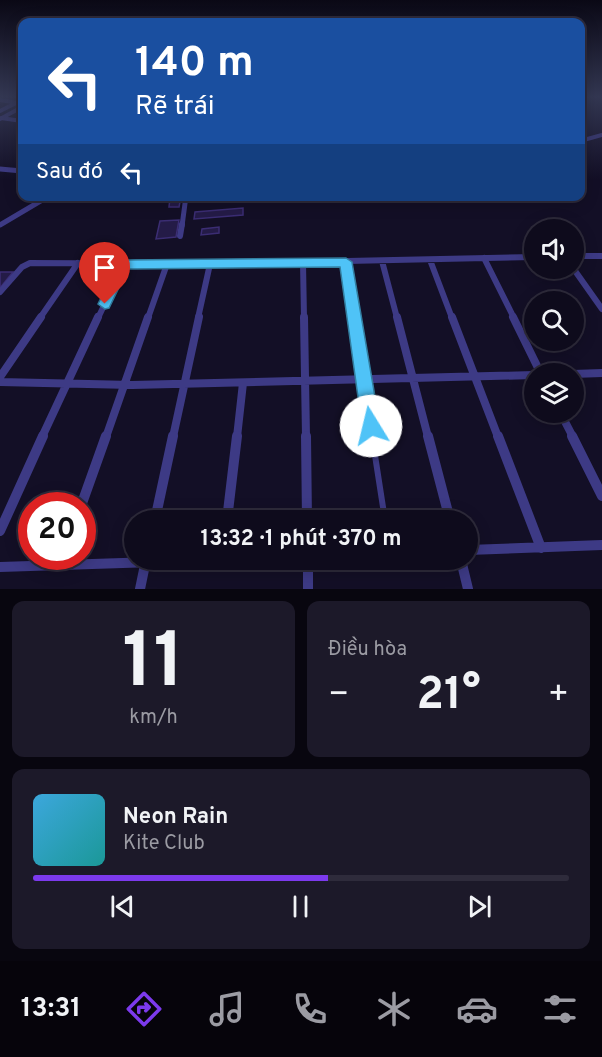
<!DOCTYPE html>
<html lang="vi">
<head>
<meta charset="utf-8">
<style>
	:root { --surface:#0e0b1c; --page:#1c1929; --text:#f1f3f6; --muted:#9b9ba3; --line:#2e2b3b; --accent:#7c3aed }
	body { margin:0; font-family:Overpass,sans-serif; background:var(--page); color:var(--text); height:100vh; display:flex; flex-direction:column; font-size:22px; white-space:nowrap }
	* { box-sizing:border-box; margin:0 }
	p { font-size:20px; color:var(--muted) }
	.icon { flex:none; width:33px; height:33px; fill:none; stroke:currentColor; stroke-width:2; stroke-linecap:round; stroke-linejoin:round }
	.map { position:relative; height:589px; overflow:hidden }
	.side { display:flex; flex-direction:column; gap:12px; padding:12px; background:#08060f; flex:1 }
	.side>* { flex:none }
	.banner { position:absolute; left:18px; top:18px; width:567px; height:183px; border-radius:12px; box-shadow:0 3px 15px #0003,0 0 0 2px var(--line); background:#1a4fa0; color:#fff; overflow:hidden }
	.fabs { position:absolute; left:524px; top:219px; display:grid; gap:12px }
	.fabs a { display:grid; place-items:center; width:60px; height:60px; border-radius:50%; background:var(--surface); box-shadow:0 3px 15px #0003,0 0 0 2px var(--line); font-size:30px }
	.speed { position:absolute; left:18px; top:492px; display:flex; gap:12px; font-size:30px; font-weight:700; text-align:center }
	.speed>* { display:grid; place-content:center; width:78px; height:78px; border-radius:50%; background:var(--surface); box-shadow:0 3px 15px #0003,0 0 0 2px var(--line); line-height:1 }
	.speed .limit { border:9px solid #d22; background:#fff; color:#111 }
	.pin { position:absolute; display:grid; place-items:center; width:51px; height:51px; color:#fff; margin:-62px -26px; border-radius:50% 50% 50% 0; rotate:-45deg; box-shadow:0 0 6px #0007 }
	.pin .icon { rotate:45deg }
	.me { position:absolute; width:66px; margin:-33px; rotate:351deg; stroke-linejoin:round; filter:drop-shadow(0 0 4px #0008) }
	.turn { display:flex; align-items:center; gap:21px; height:126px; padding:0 18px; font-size:27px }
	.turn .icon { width:78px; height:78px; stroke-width:2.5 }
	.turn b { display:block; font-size:42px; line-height:51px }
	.then { display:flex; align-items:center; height:57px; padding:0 18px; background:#0003; gap:12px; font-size:22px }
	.big { font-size:45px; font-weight:700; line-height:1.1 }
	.side .card { flex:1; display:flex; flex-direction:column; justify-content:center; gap:9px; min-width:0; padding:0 21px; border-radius:12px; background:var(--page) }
	.side .dial { align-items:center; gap:0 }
	.dial b { font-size:78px; line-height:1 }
	.song { display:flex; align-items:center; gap:18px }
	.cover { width:72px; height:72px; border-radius:9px; background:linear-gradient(135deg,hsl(200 70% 55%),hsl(180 70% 35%)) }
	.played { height:6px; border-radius:3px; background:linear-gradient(90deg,var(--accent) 55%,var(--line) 55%) }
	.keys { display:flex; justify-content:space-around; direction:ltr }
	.heat { display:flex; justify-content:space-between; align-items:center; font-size:33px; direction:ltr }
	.side .tiles { flex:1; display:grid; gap:12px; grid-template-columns:1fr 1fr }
	.card:last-child { grid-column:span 2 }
	.trip { position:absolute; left:124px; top:510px; width:354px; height:60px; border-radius:30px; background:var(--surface); box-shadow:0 3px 15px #0003,0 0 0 2px var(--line); font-weight:700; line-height:60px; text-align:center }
	.tabs { display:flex; height:96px; justify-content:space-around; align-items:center; background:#06040b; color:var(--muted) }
	.tabs .icon { width:42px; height:42px }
	.tabs .current { color:var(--accent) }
	.tabs b { font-size:27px; color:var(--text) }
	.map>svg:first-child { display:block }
</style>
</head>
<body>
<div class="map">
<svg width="602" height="589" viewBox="0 0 602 589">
	<rect width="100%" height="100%" fill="#130f26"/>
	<path fill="#241b47" stroke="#3b2d73" stroke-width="1.5" d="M 181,197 L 179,207 L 169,207 L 170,198 Z
		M 243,208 L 243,215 L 194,219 L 195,212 Z
		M 179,220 L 176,237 L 156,239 L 160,221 Z
		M 219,227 L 219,233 L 201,235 L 202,229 Z
		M 0,272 L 13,272 L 0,288 Z"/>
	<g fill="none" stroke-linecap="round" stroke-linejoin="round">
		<path stroke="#3d3a85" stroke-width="4" d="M 346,262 L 354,318"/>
		<path stroke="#3d3a85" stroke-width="4.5" d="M 354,317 L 372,437"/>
		<path stroke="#3d3a85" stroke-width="6" d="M 372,436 L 385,520"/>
		<path stroke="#3d3a85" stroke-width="4" d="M 0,100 L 18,103
			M 0,111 L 22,100
			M 1,118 L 22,121
			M 0,119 L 22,107
			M 580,141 L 602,135"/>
		<path stroke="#3d3a85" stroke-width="5" d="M 0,169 L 22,171
			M 228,196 L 228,200
			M 0,225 L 49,196
			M 182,226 L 186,196"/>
		<path stroke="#3d3a85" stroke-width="6" d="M 180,236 L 182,224
			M 573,256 L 602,256
			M 484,258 L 514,318
			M 430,260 L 452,318
			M 382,261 L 397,318
			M 303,263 L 304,318
			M 573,268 L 602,309
			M 0,292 L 22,267 L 30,263 L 210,264 L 534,257
			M 40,318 L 78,263
			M 98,318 L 124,264
			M 148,318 L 167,264
			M 198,318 L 210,264"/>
		<path stroke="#3d3a85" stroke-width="8" d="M 304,317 L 306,437
			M 397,317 L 428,437
			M 452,317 L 498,437
			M 513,317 L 541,374
			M 573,374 L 602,373
			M 0,377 L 41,317
			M 0,382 L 132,385 L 534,375
			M 560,412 L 573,437
			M 42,437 L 98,317
			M 106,437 L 148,317
			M 173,437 L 199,317
			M 237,437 L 243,383"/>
		<path stroke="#3d3a85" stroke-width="10" d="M 306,436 L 307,520
			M 428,436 L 450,520
			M 498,436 L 541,548
			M 572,436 L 602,496
			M 81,506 L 106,436
			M 155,520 L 173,436
			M 227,520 L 237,436
			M 0,531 L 43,436
			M 468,550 L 602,545
			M 308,560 L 308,589
			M 461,560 L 468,589
			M 60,565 L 63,556
			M 0,567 L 215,560
			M 140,589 L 146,560"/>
	</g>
	<linearGradient id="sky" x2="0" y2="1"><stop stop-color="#0a0815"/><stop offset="0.54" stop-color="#333752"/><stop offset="1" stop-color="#333752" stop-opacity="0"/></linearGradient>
	<rect width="602" height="179" fill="url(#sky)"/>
	<path fill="#4fc3f7" stroke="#337fa1" stroke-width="1.5" d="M 346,258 L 352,262 L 380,426 L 377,433 L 371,435 L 364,433 L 362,426 L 340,267 L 128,269 L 109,308 L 105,309 L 98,304 L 119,261 L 124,260 Z"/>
</svg>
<div class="fabs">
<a><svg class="icon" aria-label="sound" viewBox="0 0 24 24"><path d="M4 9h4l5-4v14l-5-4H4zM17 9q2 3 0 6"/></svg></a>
<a><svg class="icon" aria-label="search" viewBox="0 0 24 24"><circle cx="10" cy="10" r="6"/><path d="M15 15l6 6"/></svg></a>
<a><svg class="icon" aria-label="layers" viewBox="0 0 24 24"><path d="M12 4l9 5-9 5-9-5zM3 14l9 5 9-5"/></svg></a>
</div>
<div class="speed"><div class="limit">20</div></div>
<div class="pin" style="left:105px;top:304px;background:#d93025"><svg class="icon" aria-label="arrive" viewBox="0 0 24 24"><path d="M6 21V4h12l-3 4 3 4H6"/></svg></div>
<svg class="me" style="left:371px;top:426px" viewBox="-20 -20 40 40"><circle r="19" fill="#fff"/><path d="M0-13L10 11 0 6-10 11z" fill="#4fc3f7"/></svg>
<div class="trip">13:32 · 1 phút · 370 m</div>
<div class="banner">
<div class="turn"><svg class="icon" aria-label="left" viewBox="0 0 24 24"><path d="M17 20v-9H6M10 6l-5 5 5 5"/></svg><div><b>140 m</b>Rẽ trái</div></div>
<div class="then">Sau đó<svg class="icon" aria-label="left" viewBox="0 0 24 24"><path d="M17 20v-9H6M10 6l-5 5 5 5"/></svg></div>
</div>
</div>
<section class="side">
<div class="tiles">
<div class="card dial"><b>11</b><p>km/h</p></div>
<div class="card"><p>Điều hòa</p>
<div class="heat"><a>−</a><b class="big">21°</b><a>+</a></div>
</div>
<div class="card">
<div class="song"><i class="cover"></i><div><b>Neon Rain</b><p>Kite Club</p></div></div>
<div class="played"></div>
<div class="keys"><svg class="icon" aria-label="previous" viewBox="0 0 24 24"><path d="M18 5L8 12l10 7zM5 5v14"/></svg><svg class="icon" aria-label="pause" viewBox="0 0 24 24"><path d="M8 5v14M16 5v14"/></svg><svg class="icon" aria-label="next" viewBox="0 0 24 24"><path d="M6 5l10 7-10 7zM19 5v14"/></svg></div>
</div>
</div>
</section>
<nav class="tabs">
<b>13:31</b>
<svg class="icon current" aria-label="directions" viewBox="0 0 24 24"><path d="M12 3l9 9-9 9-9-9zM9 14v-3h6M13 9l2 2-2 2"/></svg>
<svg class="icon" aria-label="music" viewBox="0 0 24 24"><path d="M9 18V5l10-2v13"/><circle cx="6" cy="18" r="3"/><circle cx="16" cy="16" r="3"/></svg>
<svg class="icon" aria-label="phone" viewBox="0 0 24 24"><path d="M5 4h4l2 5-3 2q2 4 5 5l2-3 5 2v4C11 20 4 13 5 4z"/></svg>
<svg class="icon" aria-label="climate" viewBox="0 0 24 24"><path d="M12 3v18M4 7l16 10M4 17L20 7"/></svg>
<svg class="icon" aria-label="car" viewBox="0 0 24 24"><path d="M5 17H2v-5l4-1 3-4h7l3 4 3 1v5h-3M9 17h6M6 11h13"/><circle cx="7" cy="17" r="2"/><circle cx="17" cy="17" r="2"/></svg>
<svg class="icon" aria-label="filters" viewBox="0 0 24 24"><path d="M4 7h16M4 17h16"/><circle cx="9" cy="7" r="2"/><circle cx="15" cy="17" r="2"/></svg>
</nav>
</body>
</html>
